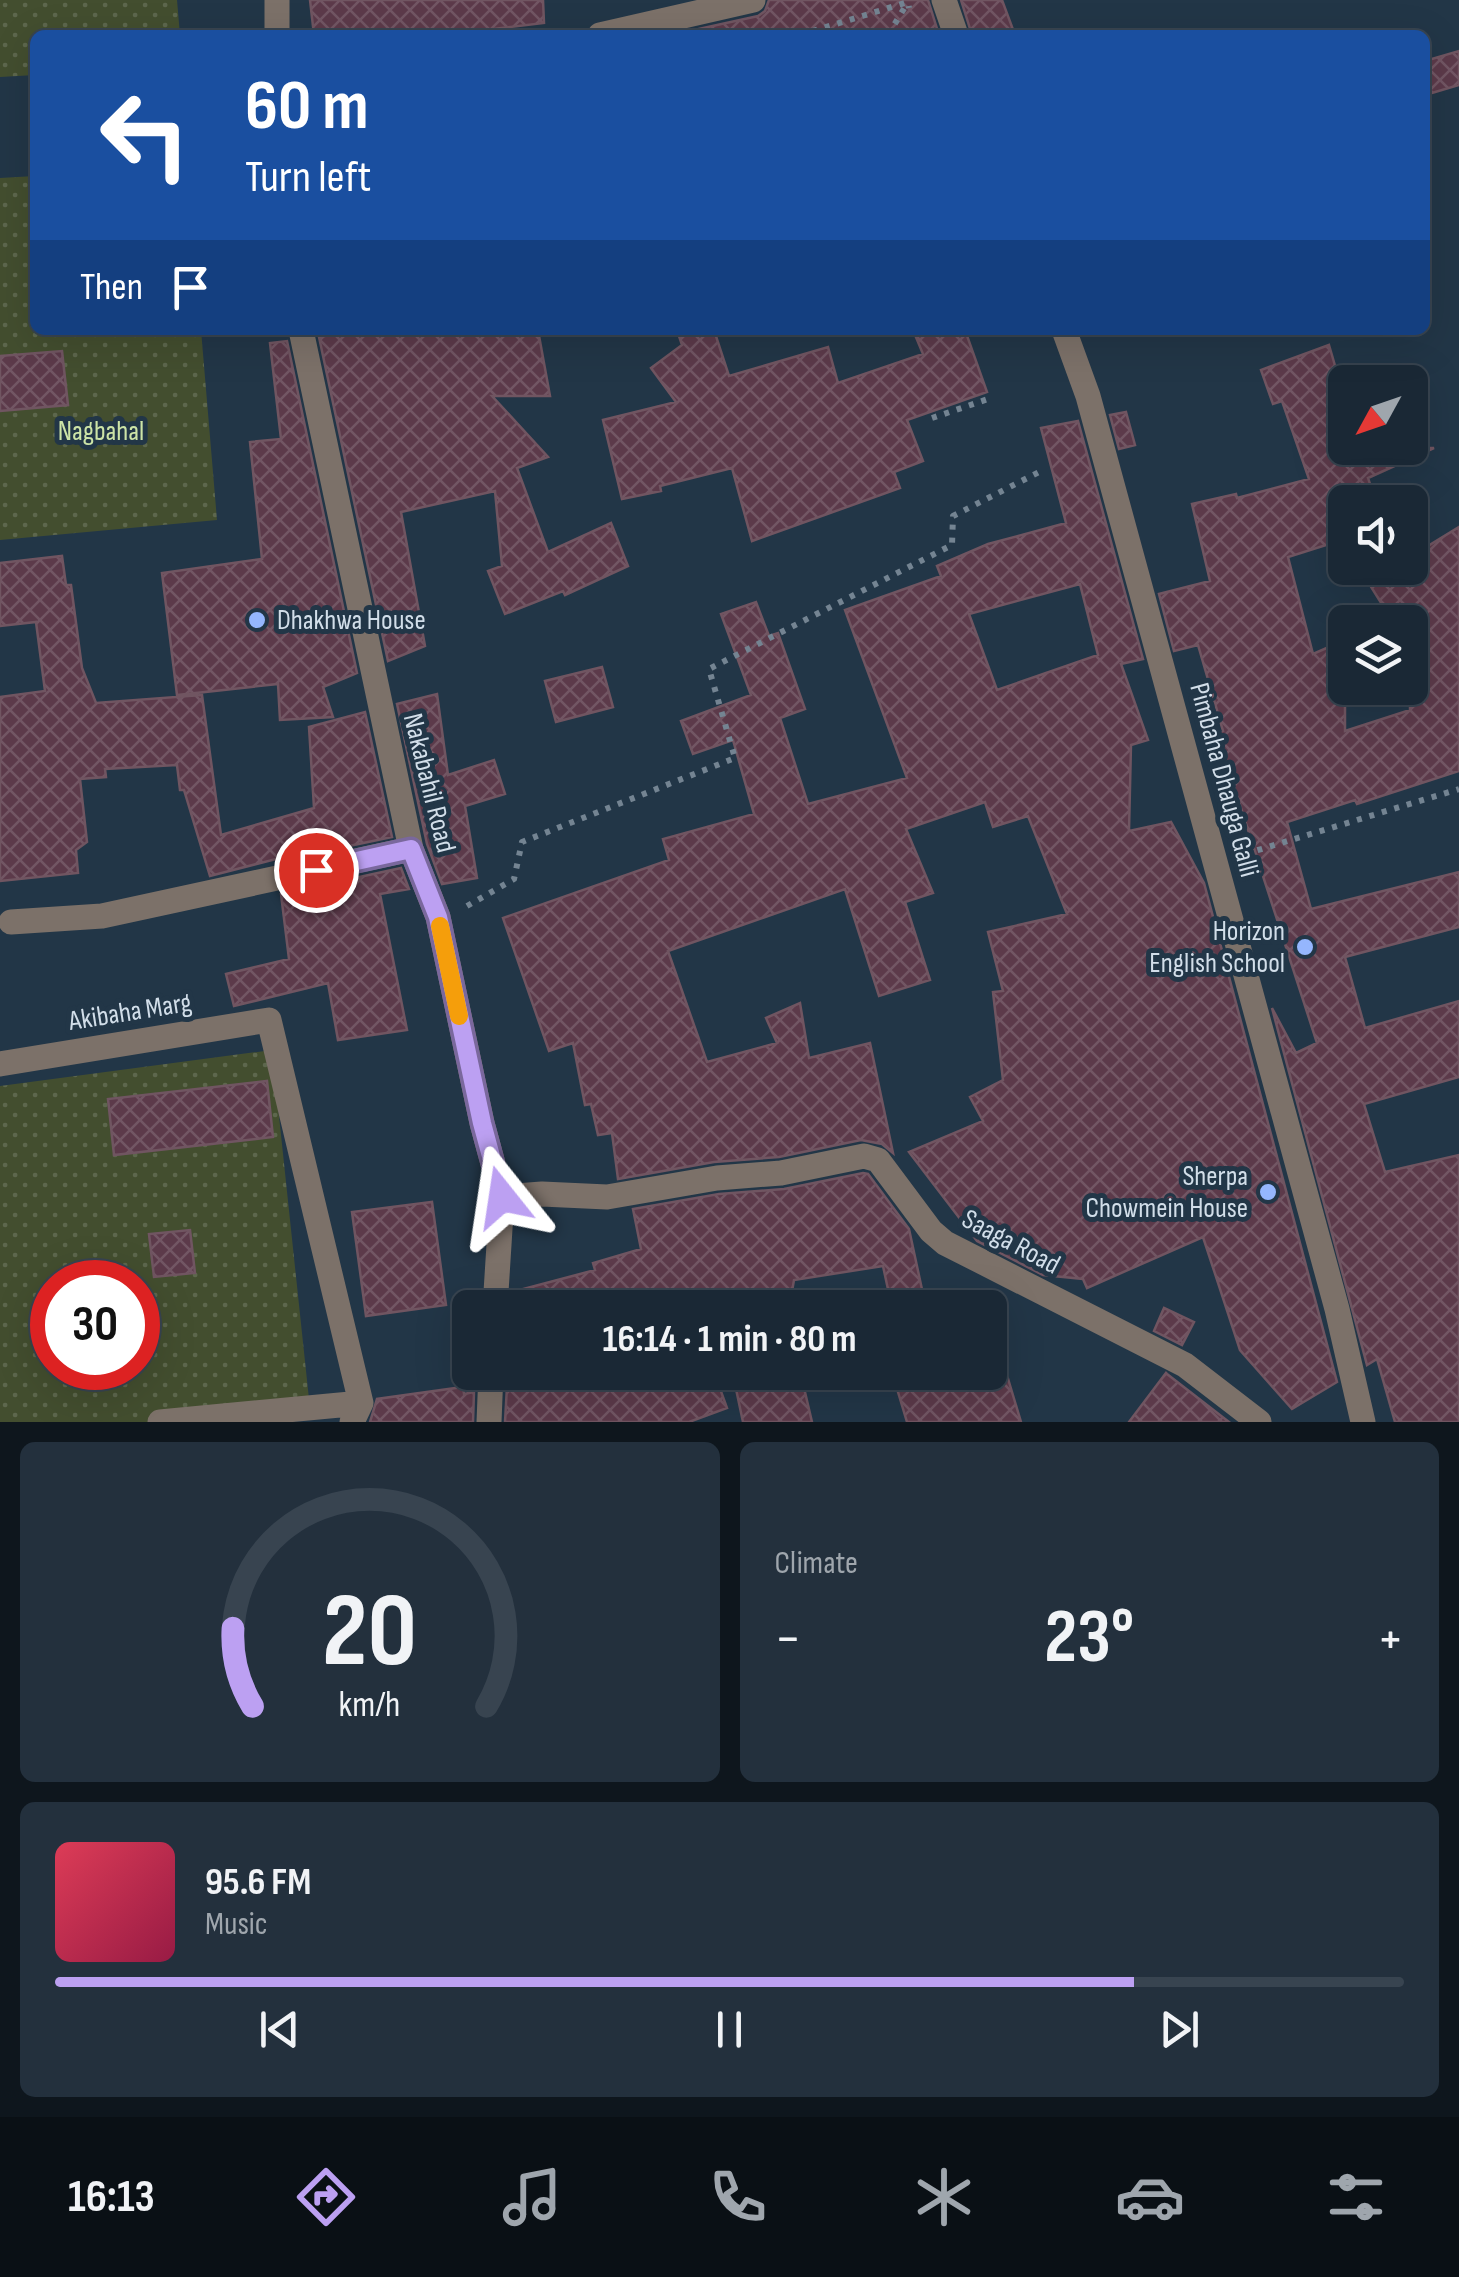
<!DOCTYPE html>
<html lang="en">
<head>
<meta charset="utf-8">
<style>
	:root { --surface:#1a2835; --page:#23303d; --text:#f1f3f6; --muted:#9fa6ad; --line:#384450; --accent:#bca0f2 }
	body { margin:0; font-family:"Sofia Sans Condensed",sans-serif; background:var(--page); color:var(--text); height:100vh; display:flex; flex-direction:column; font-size:38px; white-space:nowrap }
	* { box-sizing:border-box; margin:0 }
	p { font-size:32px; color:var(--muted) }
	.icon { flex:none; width:55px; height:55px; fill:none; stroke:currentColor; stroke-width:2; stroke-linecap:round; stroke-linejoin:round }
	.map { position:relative; height:1422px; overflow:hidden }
	.details { display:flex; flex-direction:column; gap:20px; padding:20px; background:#0e161d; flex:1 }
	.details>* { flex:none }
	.top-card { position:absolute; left:30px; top:30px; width:1400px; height:305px; border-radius:15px; box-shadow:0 10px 40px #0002,0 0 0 2px var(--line); background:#1a4fa0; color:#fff; overflow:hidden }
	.needle { width:65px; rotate:230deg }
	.buttons { position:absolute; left:1328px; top:365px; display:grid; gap:20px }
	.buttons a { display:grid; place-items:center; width:100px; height:100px; border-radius:15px; background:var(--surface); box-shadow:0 10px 40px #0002,0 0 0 2px var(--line); font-size:50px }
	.speed { position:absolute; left:30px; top:1260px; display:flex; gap:20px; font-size:50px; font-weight:700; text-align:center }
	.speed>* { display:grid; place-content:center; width:130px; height:130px; border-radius:50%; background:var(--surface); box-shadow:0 10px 40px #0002,0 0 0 2px var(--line); line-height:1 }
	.speed .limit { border:15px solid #d22; background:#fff; color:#111 }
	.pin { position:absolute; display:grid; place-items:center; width:85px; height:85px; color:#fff; margin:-42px; border:5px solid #fff; border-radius:50%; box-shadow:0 2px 10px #0007 }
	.me { position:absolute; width:110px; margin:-55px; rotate:345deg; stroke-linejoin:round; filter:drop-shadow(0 0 8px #0008) }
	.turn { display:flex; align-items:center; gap:35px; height:210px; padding:0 50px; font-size:45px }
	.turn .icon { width:130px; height:130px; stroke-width:2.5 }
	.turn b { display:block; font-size:70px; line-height:85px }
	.then { display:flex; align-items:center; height:95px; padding:0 50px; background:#0003; gap:20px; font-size:38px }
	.big { font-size:75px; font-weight:700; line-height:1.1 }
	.details .card { flex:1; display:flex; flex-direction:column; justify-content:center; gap:15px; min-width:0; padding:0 35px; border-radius:15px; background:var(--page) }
	.details .dial { align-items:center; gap:0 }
	.dial svg { height:260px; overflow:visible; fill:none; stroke:var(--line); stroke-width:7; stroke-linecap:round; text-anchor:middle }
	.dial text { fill:var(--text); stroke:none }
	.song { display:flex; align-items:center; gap:30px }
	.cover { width:120px; height:120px; border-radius:15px; background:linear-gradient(135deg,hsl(350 70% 55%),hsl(340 70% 35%)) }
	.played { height:10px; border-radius:5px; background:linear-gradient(90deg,var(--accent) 80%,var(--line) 80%) }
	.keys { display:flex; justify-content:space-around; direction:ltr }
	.heat { display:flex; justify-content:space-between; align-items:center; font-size:55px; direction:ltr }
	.details .tiles { flex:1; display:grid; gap:20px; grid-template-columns:1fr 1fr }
	.card:last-child { grid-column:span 2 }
	.trip { position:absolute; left:452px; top:1290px; width:555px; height:100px; border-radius:15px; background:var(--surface); box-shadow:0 10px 40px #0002,0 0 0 2px var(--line); font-weight:700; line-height:100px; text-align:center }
	.dock { display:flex; height:160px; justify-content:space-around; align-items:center; background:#0a1015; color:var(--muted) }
	.dock .icon { width:70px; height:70px }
	.dock .current { color:var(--accent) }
	.dock b { font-size:45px; color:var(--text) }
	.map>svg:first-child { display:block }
</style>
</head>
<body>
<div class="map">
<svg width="1459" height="1422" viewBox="0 0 1459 1422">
	<defs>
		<pattern id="park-dots" width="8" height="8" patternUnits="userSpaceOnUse" patternTransform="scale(2.5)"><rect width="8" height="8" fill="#434e2f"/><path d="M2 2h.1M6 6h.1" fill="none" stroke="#5d674d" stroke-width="1.8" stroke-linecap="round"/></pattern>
		<pattern id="building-cross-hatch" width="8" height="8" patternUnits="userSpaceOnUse" patternTransform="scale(2.5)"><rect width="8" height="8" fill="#5c3a4a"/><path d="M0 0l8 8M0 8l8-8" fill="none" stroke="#725664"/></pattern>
	</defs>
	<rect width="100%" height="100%" fill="#223647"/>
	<path fill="url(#park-dots)" fill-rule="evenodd" d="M 0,0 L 177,0 L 180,35 L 35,35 L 35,75 L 0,77 Z
		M 35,176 L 35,330 L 201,330 L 217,520 L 0,540 L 0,178 Z
		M 272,1050 L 311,1418 L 227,1422 L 0,1422 L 0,1086 ZM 52,1282 L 138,1282 L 138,1368 L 52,1368 Z"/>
	<path fill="url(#building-cross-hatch)" stroke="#705561" stroke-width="2.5" fill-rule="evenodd" d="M 310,0 L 543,0 L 544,23 L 441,35 L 314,35 Z
		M 769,0 L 928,0 L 939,35 L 685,35 L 685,32 L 758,16 L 765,11 Z
		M 961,0 L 1002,0 L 1015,35 L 972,35 Z
		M 1459,51 L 1459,85 L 1425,95 L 1425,61 Z
		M 329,330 L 475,330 L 476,336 L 538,330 L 550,396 L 492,396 L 548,457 L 517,468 L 548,552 L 611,523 L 628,566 L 565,595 L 563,591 L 505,614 L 488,571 L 502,566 L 495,491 L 401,512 L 425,646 L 388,661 L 319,337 L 330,335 Z
		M 677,330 L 714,330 L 729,376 L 828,347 L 838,383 L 923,354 L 913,330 L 965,330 L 987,392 L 907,420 L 923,461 L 894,472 L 900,488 L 752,541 L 732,468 L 660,486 L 661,491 L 622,499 L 603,420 L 676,402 L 651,368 L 682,345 Z
		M 287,341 L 357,673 L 323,687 L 333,717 L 280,720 L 278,684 L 177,695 L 162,573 L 262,559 L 250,442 L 281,439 L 270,343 Z
		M 1329,345 L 1345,400 L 1345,448 L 1434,448 L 1368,478 L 1376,502 L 1345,502 L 1345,539 L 1288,557 L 1313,654 L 1345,640 L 1345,731 L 1410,710 L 1410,622 L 1393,622 L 1368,582 L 1392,568 L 1410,568 L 1410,557 L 1459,527 L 1459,771 L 1357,804 L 1355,800 L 1287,822 L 1311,909 L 1459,872 L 1459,927 L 1345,957 L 1365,1028 L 1459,1001 L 1459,1077 L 1364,1104 L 1385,1172 L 1459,1155 L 1459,1422 L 1395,1422 L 1377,1359 L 1367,1365 L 1272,1008 L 1296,1053 L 1317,1043 L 1231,777 L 1224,779 L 1210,735 L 1223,731 L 1198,645 L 1174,651 L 1159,594 L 1210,581 L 1192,504 L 1236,494 L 1237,498 L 1309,479 L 1282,401 L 1273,404 L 1261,370 Z
		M 62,351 L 68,405 L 0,411 L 0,356 Z
		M 1126,412 L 1135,445 L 1119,449 L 1110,415 Z
		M 1078,421 L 1143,659 L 1121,664 L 1148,740 L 1131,745 L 1129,831 L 1171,822 L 1204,883 L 1337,1382 L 1292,1409 L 1240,1350 L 1203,1237 L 1087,1288 L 1083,1279 L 1043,1275 L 977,1241 L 909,1152 L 983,1121 L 970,1097 L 1003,1080 L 993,992 L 1003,991 L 988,932 L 1067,914 L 1028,816 L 993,827 L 985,802 L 906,829 L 933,893 L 905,902 L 930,980 L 879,996 L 845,889 L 668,951 L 707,1062 L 777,1043 L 766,1018 L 800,1003 L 809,1058 L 870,1043 L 893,1153 L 882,1144 L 861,1140 L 779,1157 L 714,1162 L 618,1179 L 612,1133 L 598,1135 L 591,1104 L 585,1105 L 573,1043 L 549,1051 L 503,918 L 669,860 L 663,839 L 754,814 L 733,740 L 693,754 L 681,721 L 751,695 L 721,614 L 756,602 L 769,636 L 778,633 L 805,709 L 780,718 L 808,804 L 907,778 L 845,610 L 941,576 L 937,566 L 988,544 L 1066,523 L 1041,428 ZM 1080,584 L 1098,655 L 997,690 L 969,614 Z
		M 62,556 L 66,585 L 71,585 L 82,668 L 96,703 L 202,695 L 221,835 L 314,808 L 309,727 L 365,712 L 392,837 L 277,861 L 276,859 L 210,876 L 184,790 L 180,790 L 177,765 L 105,769 L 106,777 L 80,779 L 87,842 L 76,850 L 78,873 L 0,881 L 0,697 L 45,691 L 36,622 L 0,626 L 0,563 Z
		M 602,667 L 613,707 L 556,722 L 545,681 Z
		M 437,694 L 448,775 L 494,760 L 505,794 L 465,806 L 477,878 L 442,884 L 427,844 L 397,704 Z
		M 401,868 L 409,889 L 380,894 L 407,1030 L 338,1040 L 328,983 L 234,1006 L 226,974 L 289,959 L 281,894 Z
		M 267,1081 L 273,1137 L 114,1155 L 108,1099 Z
		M 863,1173 L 868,1174 L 909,1229 L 926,1308 L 892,1308 L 883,1266 L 794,1280 L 789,1308 L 657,1308 L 655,1298 L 624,1308 L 511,1308 L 512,1292 L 595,1270 L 593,1263 L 641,1249 L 633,1209 L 719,1194 L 784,1189 Z
		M 432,1202 L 446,1305 L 366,1316 L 352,1212 Z
		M 190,1230 L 195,1273 L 154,1277 L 149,1234 Z
		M 1164,1308 L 1194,1322 L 1182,1345 L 1154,1331 Z
		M 576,1372 L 714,1372 L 727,1408 L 689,1422 L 505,1422 L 507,1386 Z
		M 892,1372 L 1006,1372 L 1021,1422 L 907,1422 Z
		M 1166,1373 L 1167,1374 L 1229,1422 L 1129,1422 Z
		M 801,1375 L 812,1422 L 743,1422 L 736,1389 Z
		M 463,1387 L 464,1394 L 474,1392 L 473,1422 L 370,1422 L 377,1399 Z"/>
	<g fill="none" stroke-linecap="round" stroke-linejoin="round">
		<path stroke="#748492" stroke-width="6" stroke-dasharray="5 8" stroke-linecap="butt" d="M 800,35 L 908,2 L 909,8
			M 888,35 L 908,2
			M 932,418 L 988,399
			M 1245,854 L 1459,789
			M 467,906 L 514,879 L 522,842 L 735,758 L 709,669 L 952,545 L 953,516 L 1041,471"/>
		<path stroke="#7c7169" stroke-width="25" d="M 944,0 L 956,35
			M 277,35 L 277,0
			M 600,35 L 753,0
			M 301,330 L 411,849 L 438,917 L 482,1123 L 502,1197 L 495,1308
			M 1064,330 L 1088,396 L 1337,1309 L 1363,1422
			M 11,922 L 102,916 L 411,849
			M 0,1064 L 269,1020 L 361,1403 L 352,1422
			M 502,1197 L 542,1194 L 607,1197 L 717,1178 L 781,1173 L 864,1156 L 878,1160 L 931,1231 L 945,1243 L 1185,1365 L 1259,1422
			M 160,1422 L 361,1403
			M 489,1422 L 491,1372"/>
	</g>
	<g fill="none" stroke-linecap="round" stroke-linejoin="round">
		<g stroke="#7a689d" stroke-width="25">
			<path id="route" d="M 316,870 L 411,849 L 438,917 L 482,1123 L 502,1197"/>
		</g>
		<use href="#route" stroke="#bca0f2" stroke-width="18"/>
		<path stroke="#f59e0b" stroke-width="18" d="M 440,926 L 459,1016"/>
	</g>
	<g fill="#95b6fd" stroke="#223647" stroke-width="4">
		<circle cx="257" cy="620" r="10"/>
		<circle cx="1305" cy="947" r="10"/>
		<circle cx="1268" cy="1192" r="10"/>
	</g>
	<g text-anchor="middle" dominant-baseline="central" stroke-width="10" stroke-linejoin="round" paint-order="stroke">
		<g font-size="28" fill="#cde4a7" stroke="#223647">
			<text x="101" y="431">Nagbahal</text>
		</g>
		<g font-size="28" fill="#d2dee9" stroke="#223647" text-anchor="end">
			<text x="277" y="620" text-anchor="start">Dhakhwa House</text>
			<text x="1285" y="931">Horizon<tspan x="1285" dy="32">English School</tspan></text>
			<text x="1248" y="1176">Sherpa<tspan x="1248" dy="32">Chowmein House</tspan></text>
		</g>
		<g font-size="28" fill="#d2dee9" stroke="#223647">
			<text transform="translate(1224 780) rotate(75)">Pimbaha Dhauga Galli</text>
			<text transform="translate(429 783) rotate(76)">Nakabahil Road</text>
			<text transform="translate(130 1012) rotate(-9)">Akibaha Marg</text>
			<text transform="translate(1011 1242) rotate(28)">Saaga Road</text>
		</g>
	</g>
</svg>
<div class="buttons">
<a><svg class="needle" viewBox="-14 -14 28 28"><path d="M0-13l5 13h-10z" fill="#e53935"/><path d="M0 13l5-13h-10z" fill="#9fa6ad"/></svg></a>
<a><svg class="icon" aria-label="sound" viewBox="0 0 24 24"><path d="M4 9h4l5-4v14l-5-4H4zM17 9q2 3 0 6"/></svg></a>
<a><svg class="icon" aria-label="layers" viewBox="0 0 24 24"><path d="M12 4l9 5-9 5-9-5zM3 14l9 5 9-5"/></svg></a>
</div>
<div class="speed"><div class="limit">30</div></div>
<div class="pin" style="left:316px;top:870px;background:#d93025"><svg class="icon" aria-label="arrive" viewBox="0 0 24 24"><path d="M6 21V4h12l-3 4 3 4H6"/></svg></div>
<svg class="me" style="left:502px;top:1197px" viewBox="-20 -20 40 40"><path d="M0-17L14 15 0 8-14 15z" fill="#bca0f2" stroke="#fff" stroke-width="4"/></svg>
<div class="trip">16:14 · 1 min · 80 m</div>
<div class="top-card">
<div class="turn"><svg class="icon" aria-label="left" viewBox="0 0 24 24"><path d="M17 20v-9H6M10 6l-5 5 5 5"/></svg><div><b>60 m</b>Turn left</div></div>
<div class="then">Then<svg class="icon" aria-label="arrive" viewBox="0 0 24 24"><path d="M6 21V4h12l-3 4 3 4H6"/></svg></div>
</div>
</div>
<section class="details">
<div class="tiles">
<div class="card dial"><svg viewBox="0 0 100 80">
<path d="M14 69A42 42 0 1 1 86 69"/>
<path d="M14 69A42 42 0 0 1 8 45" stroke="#bca0f2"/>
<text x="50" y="56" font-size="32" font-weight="700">20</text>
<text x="50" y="72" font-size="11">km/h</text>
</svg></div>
<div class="card"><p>Climate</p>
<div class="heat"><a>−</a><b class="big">23°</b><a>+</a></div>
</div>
<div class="card">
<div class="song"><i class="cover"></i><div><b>95.6 FM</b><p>Music</p></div></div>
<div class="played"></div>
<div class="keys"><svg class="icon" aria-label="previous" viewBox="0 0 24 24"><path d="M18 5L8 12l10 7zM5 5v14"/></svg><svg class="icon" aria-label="pause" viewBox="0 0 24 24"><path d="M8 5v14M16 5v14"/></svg><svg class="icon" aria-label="next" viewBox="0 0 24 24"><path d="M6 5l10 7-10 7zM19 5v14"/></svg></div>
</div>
</div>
</section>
<nav class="dock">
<b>16:13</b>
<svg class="icon current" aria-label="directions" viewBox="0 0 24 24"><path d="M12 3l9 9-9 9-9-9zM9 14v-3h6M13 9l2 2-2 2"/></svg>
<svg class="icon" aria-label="music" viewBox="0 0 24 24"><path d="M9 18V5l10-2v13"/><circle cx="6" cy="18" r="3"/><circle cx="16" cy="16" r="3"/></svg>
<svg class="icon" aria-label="phone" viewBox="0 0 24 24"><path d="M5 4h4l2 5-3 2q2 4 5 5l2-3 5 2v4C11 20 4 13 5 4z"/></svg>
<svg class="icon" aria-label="climate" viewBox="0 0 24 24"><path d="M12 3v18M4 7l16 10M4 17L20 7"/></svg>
<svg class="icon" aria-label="car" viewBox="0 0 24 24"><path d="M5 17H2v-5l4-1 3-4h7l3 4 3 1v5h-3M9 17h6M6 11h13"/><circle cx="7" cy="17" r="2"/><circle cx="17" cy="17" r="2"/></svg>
<svg class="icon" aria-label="filters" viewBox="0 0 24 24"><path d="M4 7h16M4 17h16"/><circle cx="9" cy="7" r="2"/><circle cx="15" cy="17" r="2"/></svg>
</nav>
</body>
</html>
